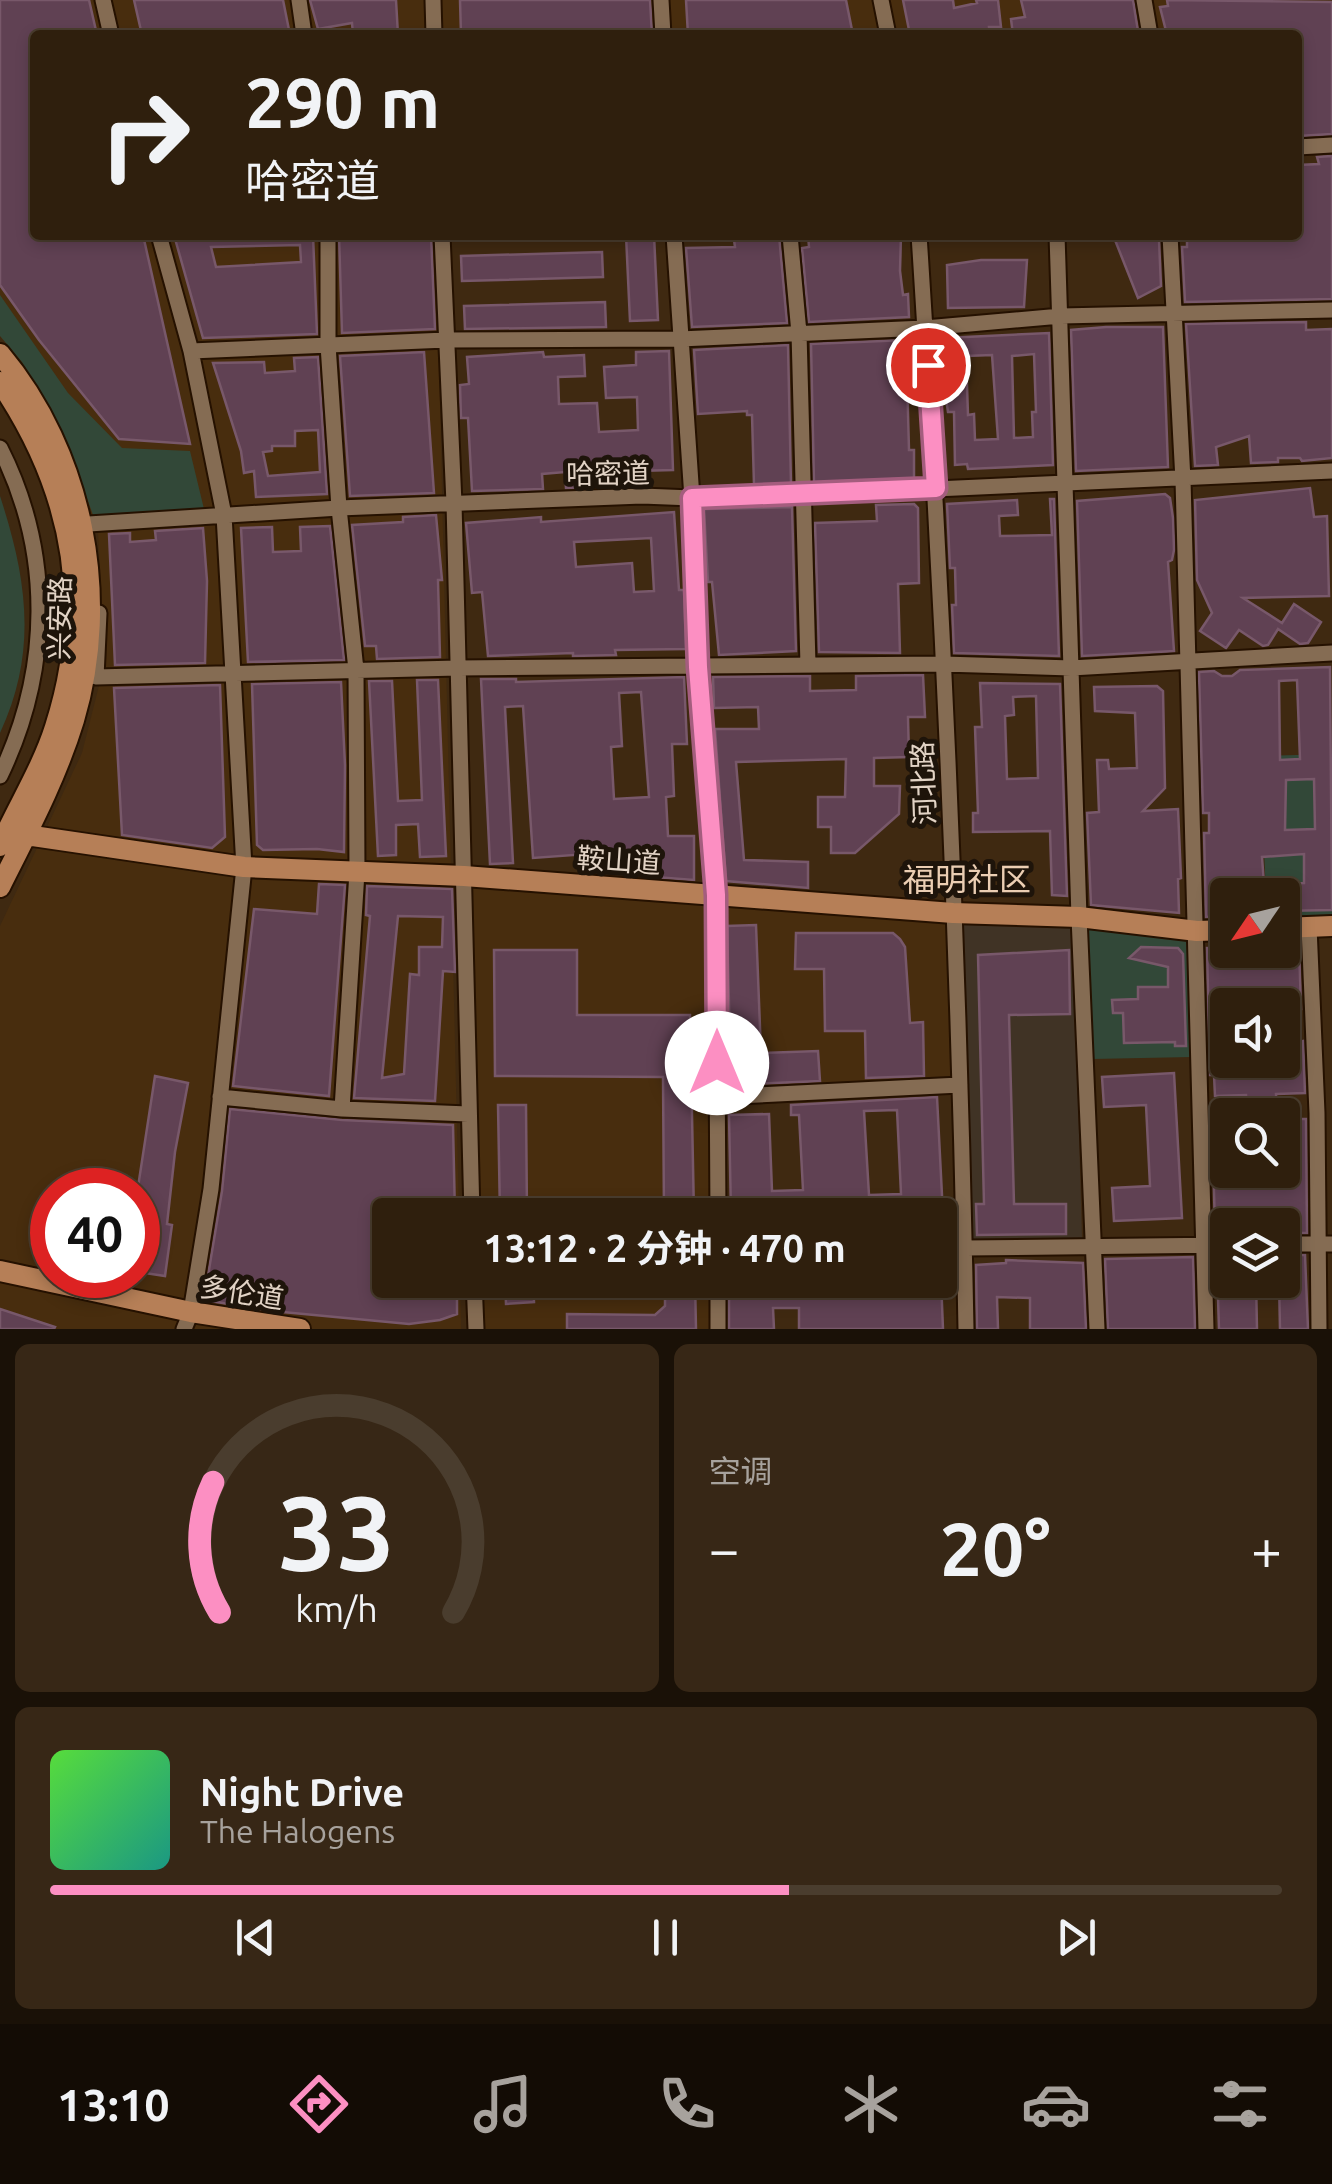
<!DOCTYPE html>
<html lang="zh">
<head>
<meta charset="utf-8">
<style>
	:root { --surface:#2f1f0d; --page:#372716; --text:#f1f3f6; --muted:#a7a29d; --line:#4a3d2e; --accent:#fc8fc2 }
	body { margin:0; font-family:Ubuntu,"Noto Sans SC",sans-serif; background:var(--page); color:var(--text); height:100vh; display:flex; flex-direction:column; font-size:38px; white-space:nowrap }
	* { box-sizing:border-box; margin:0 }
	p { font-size:32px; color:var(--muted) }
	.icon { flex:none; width:55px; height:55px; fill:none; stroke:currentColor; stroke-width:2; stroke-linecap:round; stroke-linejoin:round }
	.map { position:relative; height:1329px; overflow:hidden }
	.details { display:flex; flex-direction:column; gap:15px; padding:15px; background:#1a1107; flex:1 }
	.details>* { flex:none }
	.hud { position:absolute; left:30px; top:30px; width:1272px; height:210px; border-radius:10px; box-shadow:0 5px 15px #0003,0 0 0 2px var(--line); background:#2f1f0d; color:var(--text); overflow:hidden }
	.needle { width:65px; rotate:235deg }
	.buttons { position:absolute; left:1210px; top:878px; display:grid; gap:20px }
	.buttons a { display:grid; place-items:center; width:90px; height:90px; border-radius:10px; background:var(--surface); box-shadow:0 5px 15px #0003,0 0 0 2px var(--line); font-size:50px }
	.speed { position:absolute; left:30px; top:1168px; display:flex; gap:20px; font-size:50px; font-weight:700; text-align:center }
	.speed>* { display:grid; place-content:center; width:130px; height:130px; border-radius:50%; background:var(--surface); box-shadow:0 5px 15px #0003,0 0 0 2px var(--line); line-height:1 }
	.speed .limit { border:15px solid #d22; background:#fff; color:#111 }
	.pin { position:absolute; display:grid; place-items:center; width:85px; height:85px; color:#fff; margin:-42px; border:5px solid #fff; border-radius:50%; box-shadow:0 2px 10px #0007 }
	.me { position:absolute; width:110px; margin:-55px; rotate:0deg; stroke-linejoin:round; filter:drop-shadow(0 0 8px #0008) }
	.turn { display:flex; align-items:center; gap:35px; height:210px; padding:0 50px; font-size:45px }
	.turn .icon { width:130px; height:130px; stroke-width:2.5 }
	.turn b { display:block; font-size:70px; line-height:85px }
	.big { font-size:75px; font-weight:700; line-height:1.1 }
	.details .widget { flex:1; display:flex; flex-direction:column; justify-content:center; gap:15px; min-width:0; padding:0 35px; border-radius:15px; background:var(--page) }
	.details .dial { align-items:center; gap:0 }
	.dial svg { height:260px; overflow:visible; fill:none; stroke:var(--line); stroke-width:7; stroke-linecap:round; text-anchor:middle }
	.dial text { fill:var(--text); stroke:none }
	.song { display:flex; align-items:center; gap:30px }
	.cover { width:120px; height:120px; border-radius:15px; background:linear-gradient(135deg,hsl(110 70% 55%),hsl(170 70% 35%)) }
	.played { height:10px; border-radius:5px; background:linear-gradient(90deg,var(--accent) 60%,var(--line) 60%) }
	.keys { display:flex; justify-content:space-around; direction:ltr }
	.heat { display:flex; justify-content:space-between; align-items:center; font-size:55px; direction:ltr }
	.details .tiles { flex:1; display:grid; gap:15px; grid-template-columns:1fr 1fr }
	.widget:last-child { grid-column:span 2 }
	.trip { position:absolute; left:372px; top:1198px; width:585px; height:100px; border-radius:10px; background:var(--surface); box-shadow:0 5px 15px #0003,0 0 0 2px var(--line); font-weight:700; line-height:100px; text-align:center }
	.tab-bar { display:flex; height:160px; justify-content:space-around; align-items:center; background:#130c05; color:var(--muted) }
	.tab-bar .icon { width:70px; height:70px }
	.tab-bar .selected { color:var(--accent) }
	.tab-bar b { font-size:45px; color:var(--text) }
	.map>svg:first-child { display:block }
</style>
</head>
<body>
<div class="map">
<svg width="1332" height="1329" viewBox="0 0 1332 1329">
	<rect width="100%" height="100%" fill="#3f2911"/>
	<path fill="#482d0e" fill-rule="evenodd" d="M 0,0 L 1332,0 L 1332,133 L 1298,134 L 1298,35 L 35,35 L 35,235 L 436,235 L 459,1215 L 390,1215 L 390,1280 L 460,1280 L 461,1329 L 0,1329 L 0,926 L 82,753 L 105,662 L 98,532 L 72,465 L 38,390 L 22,362 L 0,336 ZM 52,1190 L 138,1190 L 138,1275 L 52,1275 Z
		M 468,882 L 951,918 L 961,1088 L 717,1101 L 717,1215 L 475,1215 Z
		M 476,1280 L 717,1280 L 717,1329 L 477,1329 Z"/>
	<path fill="#403325" d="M 961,920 L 1073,925 L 1082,1239 L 972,1242 Z"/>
	<path fill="#324838" d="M 0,295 L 68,393 L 122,448 L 190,451 L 204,509 L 93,515 L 66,440 L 22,362 L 0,336 Z
		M 0,496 C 27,579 38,651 0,733 Z
		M 1332,754 L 1332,920 L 1283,922 L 1282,895 L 1266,895 L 1260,756 Z
		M 1086,921 L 1192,929 L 1192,1057 L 1092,1059 Z"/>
	<path fill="#604153" stroke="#78586a" stroke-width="2.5" fill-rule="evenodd" d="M 0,0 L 89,0 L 97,35 L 35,35 L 35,235 L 143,235 L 190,444 L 119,439 L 39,340 L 0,285 Z
		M 134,0 L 283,0 L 290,35 L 142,35 Z
		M 310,0 L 396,0 L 398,35 L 353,35 L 352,23 L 318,29 Z
		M 460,0 L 650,0 L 652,35 L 461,35 Z
		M 686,0 L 846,0 L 853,35 L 688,35 Z
		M 903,0 L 953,0 L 954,8 L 977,3 L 976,0 L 998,0 L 1001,27 L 989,27 L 990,35 L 910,35 Z
		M 1021,0 L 1133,0 L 1138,31 L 1013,35 L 1011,19 L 1025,17 Z
		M 1167,0 L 1332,2 L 1332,134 L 1298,136 L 1298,35 L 1167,35 L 1160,7 L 1168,6 Z
		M 1332,156 L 1332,299 L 1185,302 L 1182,247 L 1187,247 L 1187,235 L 1298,235 L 1298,165 L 1319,164 L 1317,157 Z
		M 174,235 L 313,235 L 317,334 L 203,338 ZM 300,245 L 301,262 L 216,267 L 211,247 Z
		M 339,235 L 431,235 L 435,329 L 342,333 Z
		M 626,235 L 654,235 L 658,320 L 630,321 Z
		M 761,235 L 779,235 L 787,323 L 692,327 L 686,248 L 735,247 L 734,240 L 761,239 Z
		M 808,235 L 901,235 L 900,271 L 903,295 L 908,294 L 909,317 L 809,322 L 802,248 L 809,247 Z
		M 1124,235 L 1131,235 L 1131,240 L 1159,240 L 1161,286 L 1138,298 L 1115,240 Z
		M 602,252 L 603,277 L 462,281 L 461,256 Z
		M 981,260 L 1027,260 L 1024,307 L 948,308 L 947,265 Z
		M 605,302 L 606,327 L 465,329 L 464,306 Z
		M 1306,322 L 1306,330 L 1332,329 L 1332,458 L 1302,461 L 1300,458 L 1278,458 L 1278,462 L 1251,463 L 1249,436 L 1216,447 L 1218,465 L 1195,466 L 1186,324 Z
		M 1106,327 L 1163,327 L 1168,467 L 1076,471 L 1071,330 Z
		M 1049,333 L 1053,465 L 968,469 L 967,464 L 955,465 L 954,412 L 948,412 L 946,399 L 945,338 ZM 1034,354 L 1036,412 L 1032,412 L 1033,437 L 1014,438 L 1012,356 ZM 992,355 L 998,439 L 975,440 L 974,414 L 968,415 L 966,356 Z
		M 906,340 L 909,450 L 914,450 L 914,478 L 814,483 L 811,344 Z
		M 788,345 L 791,484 L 754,485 L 752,415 L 747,415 L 747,411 L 698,414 L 694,350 Z
		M 669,351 L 673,470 L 636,471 L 637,485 L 566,488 L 565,472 L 542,474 L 543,489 L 472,491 L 468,418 L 461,418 L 460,385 L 469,384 L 467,357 L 543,352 L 544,357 L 584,355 L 585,376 L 558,377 L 559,404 L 597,403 L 599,432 L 638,430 L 637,397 L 606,398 L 604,367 L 636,365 L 636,352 Z
		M 424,352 L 434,493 L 350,496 L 340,356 Z
		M 318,357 L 327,494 L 256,497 L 254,471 L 244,473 L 241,451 L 213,363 L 264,362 L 265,373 L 295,371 L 294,358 ZM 318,430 L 320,472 L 268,476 L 263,452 L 272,451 L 272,446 L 295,446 L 295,431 Z
		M 1310,488 L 1314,517 L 1327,516 L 1329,596 L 1243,598 L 1282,623 L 1294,604 L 1321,622 L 1308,643 L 1300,644 L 1278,629 L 1268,645 L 1263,646 L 1239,630 L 1226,648 L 1200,631 L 1212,613 L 1197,580 L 1195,500 Z
		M 1165,494 L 1170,498 L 1173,518 L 1174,550 L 1172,560 L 1168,562 L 1174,651 L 1082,656 L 1077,501 Z
		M 1050,499 L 1054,499 L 1059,656 L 954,653 L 952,605 L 956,605 L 955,568 L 950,568 L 947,504 L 1017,500 L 1018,515 L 999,516 L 1000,536 L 1052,535 Z
		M 914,504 L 918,508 L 919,583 L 898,584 L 900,653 L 819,652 L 815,523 L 877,521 L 876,505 Z
		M 792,507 L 796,651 L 719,655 L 712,582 L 708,582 L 704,509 Z
		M 674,512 L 679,590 L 684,590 L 686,649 L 615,650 L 616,655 L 573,656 L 573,653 L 488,656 L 482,592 L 472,593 L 466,523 L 541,517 L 541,522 ZM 651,538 L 654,591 L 634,592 L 632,563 L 576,567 L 574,542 Z
		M 436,515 L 442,580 L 438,580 L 440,657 L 377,659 L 376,646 L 365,646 L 352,525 L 403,522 L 403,517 Z
		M 330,526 L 344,660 L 248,662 L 241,528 L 272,527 L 273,552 L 301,551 L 300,527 Z
		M 203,528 L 207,581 L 205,663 L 115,665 L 109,534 L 130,533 L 130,542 L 156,540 L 155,531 Z
		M 1330,667 L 1332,910 L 1282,911 L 1282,895 L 1228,895 L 1228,916 L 1206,917 L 1204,833 L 1209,833 L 1209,813 L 1203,813 L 1199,672 L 1214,671 L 1222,676 L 1232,676 L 1240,670 ZM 1297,680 L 1300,759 L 1280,760 L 1279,681 ZM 1314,779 L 1315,829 L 1285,830 L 1286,780 ZM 1304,854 L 1304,883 L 1264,884 L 1262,857 Z
		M 923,675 L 925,717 L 908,717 L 909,757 L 874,758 L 874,786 L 900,786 L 899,814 L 855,853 L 831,853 L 831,827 L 818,827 L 818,797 L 845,797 L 846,759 L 736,762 L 744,860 L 808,862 L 808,888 L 726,881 L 715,729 L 759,729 L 758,707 L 714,708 L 713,677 L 810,676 L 810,691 L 856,690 L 856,676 Z
		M 684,677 L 687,744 L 672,744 L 674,796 L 666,797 L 668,836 L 694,836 L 694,880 L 642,876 L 642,850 L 533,858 L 523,706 L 505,707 L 513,863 L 490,864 L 481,679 L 516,679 L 516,682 ZM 641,692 L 649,797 L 614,799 L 611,747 L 622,746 L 619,693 Z
		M 417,680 L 438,680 L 446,856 L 420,857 L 418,824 L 396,825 L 396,855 L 378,856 L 369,681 L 392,681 L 398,801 L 422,800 Z
		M 341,682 L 345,765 L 344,852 L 317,849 L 263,850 L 257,845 L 252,684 Z
		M 980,683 L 1060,684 L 1067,896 L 1052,895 L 1050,831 L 973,832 L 973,813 L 978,813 L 975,727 L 982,727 ZM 1036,696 L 1038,778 L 1007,779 L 1005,716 L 1014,715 L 1013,697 Z
		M 220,685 L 225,837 L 212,848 L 122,835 L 114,688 Z
		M 1157,686 L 1163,691 L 1165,788 L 1143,811 L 1178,809 L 1181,878 L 1178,879 L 1179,913 L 1091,905 L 1087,813 L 1099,812 L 1097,760 L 1108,760 L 1109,769 L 1137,768 L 1135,713 L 1095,711 L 1094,687 Z
		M 319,884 L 345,885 L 329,1096 L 233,1086 L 254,909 L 317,914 Z
		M 367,886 L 452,889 L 455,972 L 443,971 L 435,1101 L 354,1098 L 370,916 L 366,915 ZM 398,916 L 443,917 L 442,947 L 419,947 L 419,975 L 410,974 L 404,1074 L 382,1078 Z
		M 756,925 L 761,1053 L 818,1051 L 820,1081 L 748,1084 L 748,1080 L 731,1081 L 727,926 Z
		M 796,933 L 893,933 L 900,939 L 905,947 L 910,1023 L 923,1022 L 924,1076 L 866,1078 L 865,1031 L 825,1031 L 824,969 L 795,969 Z
		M 1299,945 L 1301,1009 L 1282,1009 L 1282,1005 L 1228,1005 L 1228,1060 L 1282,1060 L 1282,1045 L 1303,1041 L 1305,1093 L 1276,1094 L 1277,1114 L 1261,1114 L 1261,1105 L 1246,1106 L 1246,1095 L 1215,1096 L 1214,1075 L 1210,1075 L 1207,948 L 1282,950 L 1282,946 Z
		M 1141,947 L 1178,948 L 1183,954 L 1186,1046 L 1175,1046 L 1175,1042 L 1124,1043 L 1123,1013 L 1113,1013 L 1112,1000 L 1138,999 L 1138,987 L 1168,987 L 1168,967 L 1129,958 Z
		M 494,950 L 577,950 L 577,1015 L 690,1015 L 694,1215 L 664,1215 L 663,1077 L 495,1076 Z
		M 1069,950 L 1070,1014 L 1009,1015 L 1014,1204 L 1066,1204 L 1066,1234 L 977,1235 L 976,1204 L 984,1204 L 978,955 Z
		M 1174,1073 L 1182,1218 L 1114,1221 L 1112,1188 L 1150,1186 L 1146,1105 L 1104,1107 L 1102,1077 Z
		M 155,1076 L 188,1083 L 175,1152 L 167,1224 L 172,1225 L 165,1276 L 138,1272 L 138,1187 Z
		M 937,1097 L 943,1215 L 731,1215 L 729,1115 L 769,1114 L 772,1191 L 803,1190 L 799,1115 L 791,1115 L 791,1105 ZM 897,1110 L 901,1194 L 869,1195 L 864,1111 Z
		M 498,1105 L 526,1105 L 527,1215 L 500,1215 Z
		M 230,1109 L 342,1120 L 453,1125 L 455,1215 L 390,1215 L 390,1280 L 457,1280 L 457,1314 L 440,1320 L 409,1324 L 272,1311 L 204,1300 L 222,1191 Z
		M 1282,1119 L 1306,1119 L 1307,1233 L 1282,1233 L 1282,1225 L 1228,1225 L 1228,1233 L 1220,1234 L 1215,1229 L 1212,1121 L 1228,1121 L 1228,1170 L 1282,1170 Z
		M 1282,1255 L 1305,1255 L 1308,1329 L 1280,1329 L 1279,1280 L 1282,1280 Z
		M 1193,1257 L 1195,1329 L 1108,1329 L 1105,1259 Z
		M 1006,1260 L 1083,1263 L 1086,1329 L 1030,1329 L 1030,1298 L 997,1297 L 998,1329 L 977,1329 L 976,1265 L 1006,1263 Z
		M 1217,1266 L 1228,1266 L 1228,1280 L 1256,1280 L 1257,1329 L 1219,1329 Z
		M 505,1280 L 533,1280 L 534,1302 L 506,1304 Z
		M 665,1280 L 695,1280 L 696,1329 L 567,1329 L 567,1314 L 655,1315 L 665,1306 Z
		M 750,1280 L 941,1280 L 943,1329 L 799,1329 L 799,1308 L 773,1308 L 774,1329 L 729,1329 L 729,1293 L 750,1292 Z
		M 0,1309 L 55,1327 L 54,1329 L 0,1329 Z"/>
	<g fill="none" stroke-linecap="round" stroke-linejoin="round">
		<g stroke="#251100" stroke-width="19">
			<path id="minor" d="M 103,0 L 111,35
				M 299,0 L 304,35
				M 433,0 L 434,35
				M 661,0 L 663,35
				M 881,0 L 888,35
				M 1144,0 L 1150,35
				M 1298,147 L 1332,145
				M 159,235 L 191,351 L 224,515 L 244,867 L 211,1189 L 191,1312 L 184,1329
				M 328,235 L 328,345 L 339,508 L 356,670 L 357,872 L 342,1109
				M 442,235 L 454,503 L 472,1215
				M 674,235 L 692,498 L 698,667 L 716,895 L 718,1215
				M 790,235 L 799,333 L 808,665
				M 919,235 C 943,599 959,964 966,1329
				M 1057,235 L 1079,917 L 1097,1329
				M 1170,235 L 1183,480 L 1206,1329
				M 191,351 L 446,340 L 680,339 L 925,328 L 1061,316 L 1332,310
				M 0,448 C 53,553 51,670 0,776
				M 73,525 L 339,508 L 642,496 L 692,498 L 803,495 L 1332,471
				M 99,613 L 96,677 L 458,668 L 943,664 L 1071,668 L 1332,653
				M 1309,927 L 1317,1113 L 1319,1329
				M 220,1097 L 342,1109 L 468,1114
				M 717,1097 L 960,1085
				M 1282,1244 L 1332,1244
				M 965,1248 L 1228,1245
				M 474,1280 L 476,1329
				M 718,1280 L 718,1329"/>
		</g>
		<g stroke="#251100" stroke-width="24">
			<path id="major" d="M 0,354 C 83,453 111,597 74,720 C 56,779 27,833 0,887
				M 0,382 C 72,488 95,603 55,727 C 42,768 18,806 0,846
				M 8,829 L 26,835 L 244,867 L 464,876 L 953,913 L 1079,917 L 1197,931 L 1228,930
				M 1282,928 L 1332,926
				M 0,1271 L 191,1312 L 300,1329"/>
		</g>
		<use href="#minor" stroke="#856c53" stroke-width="15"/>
		<use href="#major" stroke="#b67f57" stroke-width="20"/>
	</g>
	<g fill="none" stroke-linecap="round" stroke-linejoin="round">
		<g stroke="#a45d7e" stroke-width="25">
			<path id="route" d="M 717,1063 L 716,895 L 698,667 L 692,498 L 936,488 L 928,365"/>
		</g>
		<use href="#route" stroke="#fc8fc2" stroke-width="18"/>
	</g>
	<g text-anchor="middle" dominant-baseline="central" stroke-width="10" stroke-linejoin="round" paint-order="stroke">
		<g font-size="28" fill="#e2d3c5" stroke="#1e140a">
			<text transform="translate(608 473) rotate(-1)">哈密道</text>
			<text transform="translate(59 618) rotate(-89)">兴安路</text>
			<text transform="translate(923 783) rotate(-92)">河北路</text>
			<text transform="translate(619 860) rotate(4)">鞍山道</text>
			<text transform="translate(242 1292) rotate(9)">多伦道</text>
		</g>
		<g font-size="32" fill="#ebceb3" stroke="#1e140a">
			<text x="967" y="879">福明社区</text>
		</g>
	</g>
</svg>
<div class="buttons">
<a><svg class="needle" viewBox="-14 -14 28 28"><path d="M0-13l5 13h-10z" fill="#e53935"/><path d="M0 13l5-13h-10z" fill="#a7a29d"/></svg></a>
<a><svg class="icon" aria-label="sound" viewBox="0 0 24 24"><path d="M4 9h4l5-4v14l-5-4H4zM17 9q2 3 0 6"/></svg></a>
<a><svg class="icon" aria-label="search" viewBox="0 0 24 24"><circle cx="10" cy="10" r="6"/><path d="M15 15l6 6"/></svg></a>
<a><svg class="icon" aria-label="layers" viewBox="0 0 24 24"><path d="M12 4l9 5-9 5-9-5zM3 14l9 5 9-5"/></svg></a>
</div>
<div class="speed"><div class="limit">40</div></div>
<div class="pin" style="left:928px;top:365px;background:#d93025"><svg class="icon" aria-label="arrive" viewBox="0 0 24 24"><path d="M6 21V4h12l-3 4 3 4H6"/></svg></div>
<svg class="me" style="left:717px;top:1063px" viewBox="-20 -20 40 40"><circle r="19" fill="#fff"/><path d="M0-13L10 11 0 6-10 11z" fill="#fc8fc2"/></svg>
<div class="trip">13:12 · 2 分钟 · 470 m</div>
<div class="hud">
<div class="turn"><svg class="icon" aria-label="right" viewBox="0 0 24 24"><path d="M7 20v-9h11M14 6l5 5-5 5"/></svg><div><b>290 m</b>哈密道</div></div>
</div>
</div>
<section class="details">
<div class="tiles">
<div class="widget dial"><svg viewBox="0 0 100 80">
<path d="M14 69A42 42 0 1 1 86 69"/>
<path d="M14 69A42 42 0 0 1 12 29" stroke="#fc8fc2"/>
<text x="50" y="56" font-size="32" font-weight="700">33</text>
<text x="50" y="72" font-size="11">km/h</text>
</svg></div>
<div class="widget"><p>空调</p>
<div class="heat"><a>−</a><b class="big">20°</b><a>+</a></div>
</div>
<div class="widget">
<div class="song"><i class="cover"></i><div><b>Night Drive</b><p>The Halogens</p></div></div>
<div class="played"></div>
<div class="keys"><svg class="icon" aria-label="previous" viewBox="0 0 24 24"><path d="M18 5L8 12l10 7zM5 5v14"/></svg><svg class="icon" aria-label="pause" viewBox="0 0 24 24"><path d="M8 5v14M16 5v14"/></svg><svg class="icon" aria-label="next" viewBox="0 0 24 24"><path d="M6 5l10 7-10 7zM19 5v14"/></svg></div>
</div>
</div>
</section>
<nav class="tab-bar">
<b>13:10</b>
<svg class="icon selected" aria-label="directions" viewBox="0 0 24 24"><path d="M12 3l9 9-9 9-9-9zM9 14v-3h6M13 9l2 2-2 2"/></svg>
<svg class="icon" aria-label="music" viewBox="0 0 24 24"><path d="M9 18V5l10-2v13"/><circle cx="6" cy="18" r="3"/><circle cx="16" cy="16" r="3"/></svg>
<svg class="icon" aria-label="phone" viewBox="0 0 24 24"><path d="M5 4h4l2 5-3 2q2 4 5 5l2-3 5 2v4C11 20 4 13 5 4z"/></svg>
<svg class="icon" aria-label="climate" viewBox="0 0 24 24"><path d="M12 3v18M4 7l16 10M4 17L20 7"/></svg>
<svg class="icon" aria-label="car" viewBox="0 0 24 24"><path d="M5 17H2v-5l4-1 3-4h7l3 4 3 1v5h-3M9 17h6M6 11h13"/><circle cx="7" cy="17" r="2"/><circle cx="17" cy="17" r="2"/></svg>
<svg class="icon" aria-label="filters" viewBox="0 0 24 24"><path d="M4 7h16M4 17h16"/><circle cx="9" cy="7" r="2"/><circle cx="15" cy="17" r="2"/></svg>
</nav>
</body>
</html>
